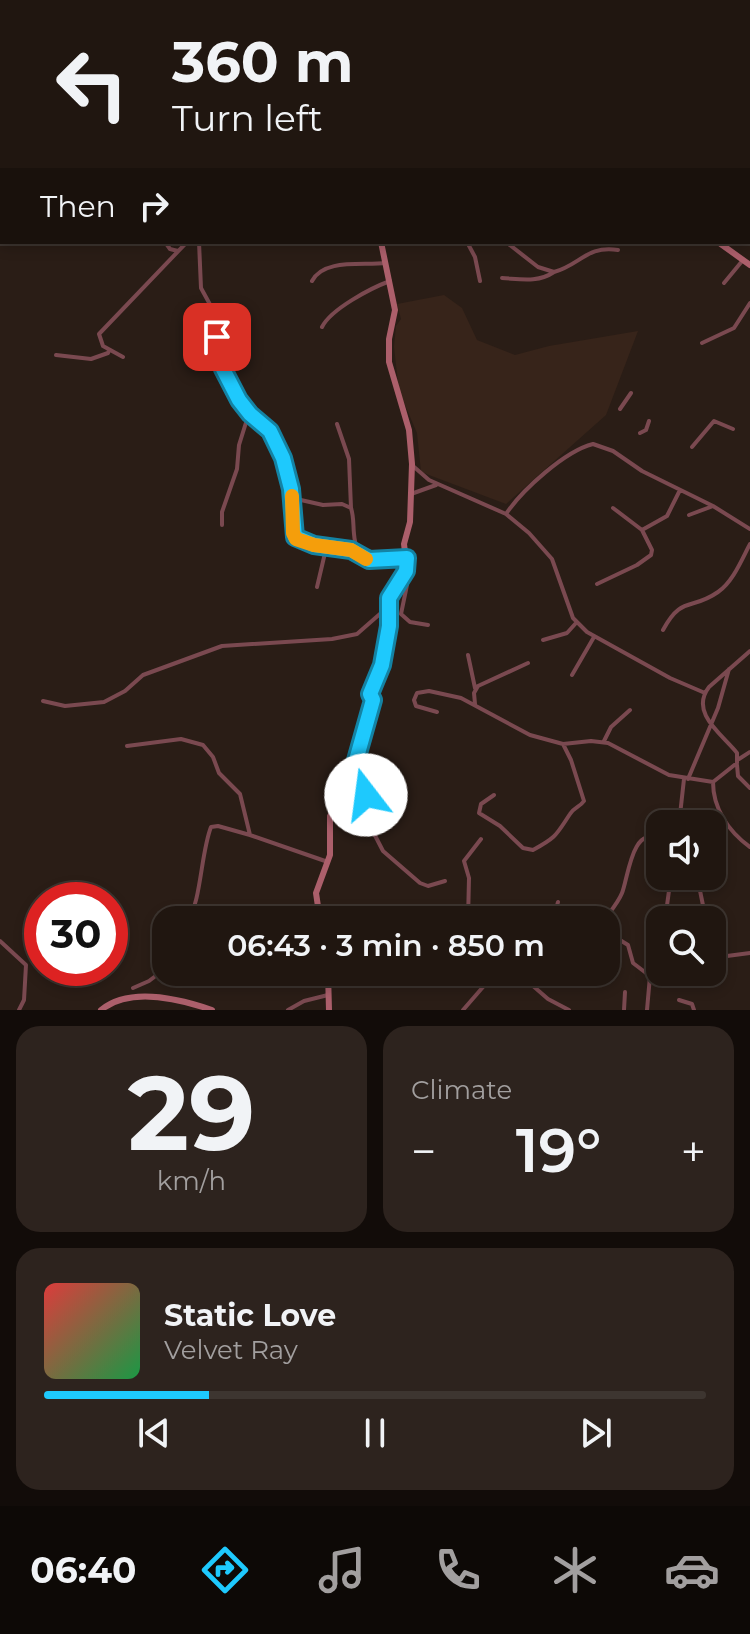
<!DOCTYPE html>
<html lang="en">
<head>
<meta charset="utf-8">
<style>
	:root { --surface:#201610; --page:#2d231e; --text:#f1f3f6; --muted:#a29f9f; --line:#3d3530; --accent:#1ec9fd }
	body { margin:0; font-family:Montserrat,sans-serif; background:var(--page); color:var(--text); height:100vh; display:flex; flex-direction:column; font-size:30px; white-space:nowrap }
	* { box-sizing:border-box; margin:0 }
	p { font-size:26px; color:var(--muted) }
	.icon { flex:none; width:44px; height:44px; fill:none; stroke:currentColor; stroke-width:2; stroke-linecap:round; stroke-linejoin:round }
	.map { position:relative; height:1010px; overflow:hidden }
	.drawer { display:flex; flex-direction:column; gap:16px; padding:16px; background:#120c09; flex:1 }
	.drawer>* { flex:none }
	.banner { position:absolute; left:0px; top:0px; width:750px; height:244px; box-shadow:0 4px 12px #0003,0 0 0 2px var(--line); background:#201610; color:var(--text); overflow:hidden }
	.fabs { position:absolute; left:646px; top:810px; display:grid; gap:16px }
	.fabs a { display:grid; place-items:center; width:80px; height:80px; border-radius:16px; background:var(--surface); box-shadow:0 4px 12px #0003,0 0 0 2px var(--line); font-size:40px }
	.speed { position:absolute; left:24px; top:882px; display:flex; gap:16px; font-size:40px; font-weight:700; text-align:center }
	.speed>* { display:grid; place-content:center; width:104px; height:104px; border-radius:50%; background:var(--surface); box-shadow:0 4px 12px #0003,0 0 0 2px var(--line); line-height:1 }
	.speed .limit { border:12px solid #d22; background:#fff; color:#111 }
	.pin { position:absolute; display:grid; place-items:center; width:68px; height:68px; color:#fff; margin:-34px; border-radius:16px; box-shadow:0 4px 12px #0006 }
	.me { position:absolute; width:88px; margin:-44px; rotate:345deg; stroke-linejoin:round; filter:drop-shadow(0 0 6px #0008) }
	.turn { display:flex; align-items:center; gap:28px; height:168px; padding:0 40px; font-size:36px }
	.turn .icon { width:104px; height:104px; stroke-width:2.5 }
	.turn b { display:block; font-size:56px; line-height:68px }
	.then { display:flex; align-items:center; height:76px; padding:0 40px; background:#0003; gap:16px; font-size:30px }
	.big { font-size:60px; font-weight:600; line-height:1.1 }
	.drawer .tile { flex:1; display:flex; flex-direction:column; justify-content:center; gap:12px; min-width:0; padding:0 28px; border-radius:24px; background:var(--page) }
	.drawer .dial { align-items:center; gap:0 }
	.dial b { font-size:104px; line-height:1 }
	.song { display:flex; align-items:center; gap:24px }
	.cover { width:96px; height:96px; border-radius:12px; background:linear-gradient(135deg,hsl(0 70% 55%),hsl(140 70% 35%)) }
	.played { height:8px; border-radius:4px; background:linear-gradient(90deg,var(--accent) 25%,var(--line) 25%) }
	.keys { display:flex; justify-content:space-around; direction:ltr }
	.heat { display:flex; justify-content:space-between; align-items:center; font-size:44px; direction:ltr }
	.drawer .tiles { flex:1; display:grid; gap:16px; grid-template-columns:1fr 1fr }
	.tile:last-child { grid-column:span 2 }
	.trip { position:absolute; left:152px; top:906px; width:468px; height:80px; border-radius:24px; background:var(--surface); box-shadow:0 4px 12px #0003,0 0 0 2px var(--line); font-weight:600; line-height:80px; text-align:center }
	.tabs { display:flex; height:128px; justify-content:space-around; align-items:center; background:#0d0906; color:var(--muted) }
	.tabs .icon { width:56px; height:56px }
	.tabs .on { color:var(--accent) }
	.tabs b { font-size:36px; color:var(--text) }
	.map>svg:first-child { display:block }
</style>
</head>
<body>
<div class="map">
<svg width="750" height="1010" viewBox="0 0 750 1010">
	<rect width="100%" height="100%" fill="#2a1d16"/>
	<path fill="#37241a" d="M 444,295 L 462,308 L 477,340 L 515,355 L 549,346 L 638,331 L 606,415 L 506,504 L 421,472 L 417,433 L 399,391 L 394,347 L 396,326 L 401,319 L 397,304 Z"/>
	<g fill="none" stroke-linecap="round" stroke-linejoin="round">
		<path stroke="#7a4950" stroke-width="4" d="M 4,0 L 5,2
			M 124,1 L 125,2
			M 588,2 L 589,0
			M 685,2 L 685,0
			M 748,107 L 750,108
			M 748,179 L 750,180
			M 165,242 L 170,249 L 178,251
			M 199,242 L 201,288 L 219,321 L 217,344 L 223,369 L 239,400 L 250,414 L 270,431 L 283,458 L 291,489 L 295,537 L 321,548 L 325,553 L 317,587
			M 467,242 L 475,257 L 480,281
			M 506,242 L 538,267 L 554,272 C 580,265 587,245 618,250
			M 502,278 C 520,279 538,283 554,272
			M 312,281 C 324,258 363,266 386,263
			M 724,283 L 743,260
			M 322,327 C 331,309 371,288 390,281
			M 702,343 L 734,328 L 750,303
			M 56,355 L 91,359 L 108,353 L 109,350
			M 123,357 L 103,346 L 99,334 L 187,242
			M 620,409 L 631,393
			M 337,424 L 349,459 L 351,508
			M 640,433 L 646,430 L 649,421
			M 692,447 L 714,421 L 733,429
			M 413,466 L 429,480 L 506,514 L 529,533 L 552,559 L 573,618 L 587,632 L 670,678 L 705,693
			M 411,494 L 436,485
			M 292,498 L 323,505 L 342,504 L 351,508 C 354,517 353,525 354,534 C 357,570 379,560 407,558
			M 613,508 L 642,530
			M 506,514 C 522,490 565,451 593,444 L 613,451 L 642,471 L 713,506 L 750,529
			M 689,515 L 713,506
			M 222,525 L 222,512 L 237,469 L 239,445 L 249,413
			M 320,546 L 357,552
			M 406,572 L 407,585 L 401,614 L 410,622 L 428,625
			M 597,584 L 637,565 L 651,555 L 652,550 L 642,530 L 667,516 L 680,490
			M 663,630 C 682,595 691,611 718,592 C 733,582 742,559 750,544
			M 543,640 L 567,633 L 576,623
			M 750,651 L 709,687 C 689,713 723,735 737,753 L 737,763 L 713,782 C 713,809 729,832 750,847
			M 468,655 L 475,688
			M 572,675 L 594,637
			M 43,701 L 65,706 L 104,702 L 125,691 L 143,675 L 222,646 L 332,639 L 357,634 L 389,606
			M 475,704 L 474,693 L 478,686 L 528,663
			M 437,712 L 416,706 L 414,700 L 417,693 L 429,691 L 461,698 L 530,735 L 563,744 L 591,741 L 608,743 L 669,775 L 713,782
			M 604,741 L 611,727 L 630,710
			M 127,746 L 181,739 L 203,745 L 213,757 L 219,773 L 240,794 L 250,835 L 328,862
			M 739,759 L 750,752
			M 737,765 L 738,776 L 750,788
			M 353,771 L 366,792 L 367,820 L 383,851 L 420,883 L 428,886 L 445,881
			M 688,779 L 718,708 L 729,669
			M 494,795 L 481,804 L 479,813 L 500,826 L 523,848 L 533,850 C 557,837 556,835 570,814 C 574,807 580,807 584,801 L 571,760 L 563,744
			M 679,824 L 684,779
			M 697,876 L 706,920
			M 188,920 C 201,902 201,852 211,827 L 218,826 L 250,835
			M 468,920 L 469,878 L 464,861 L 481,839
			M 553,920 L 558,902
			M 604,920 C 610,912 618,903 622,893 C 628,879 632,823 660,840
			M 665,920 L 671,876
			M 606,936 L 615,937 L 628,945 L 633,963 L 650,976
			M 0,941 L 26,965 L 24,1000 L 19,1010
			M 712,945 L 727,956 L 750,953
			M 517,972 L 548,999 L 569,1010
			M 133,988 L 149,981 L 166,968
			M 679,1000 L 692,1004 L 694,1010
			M 288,1010 L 304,1001 L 328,995
			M 463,1010 L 496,972
			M 624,1010 L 625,992
			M 647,1010 L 650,976 L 660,951"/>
		<path stroke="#ac5f6b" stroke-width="6" d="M 328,0 L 328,2
			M 343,0 L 349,2
			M 718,242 L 750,265
			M 320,920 L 316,893 L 330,855 L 330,816 L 346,795 L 373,700 L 370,694 L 382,665 L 389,626 L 389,598 L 407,568 L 404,544 L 410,522 L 412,464 L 409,430 L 389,362 L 389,339 L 395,310 L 381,242
			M 328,972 L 329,1010
			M 101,1010 C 130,986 180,999 212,1010"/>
	</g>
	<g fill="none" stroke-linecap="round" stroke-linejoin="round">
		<g stroke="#1483a4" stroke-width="20">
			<path id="route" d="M 217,337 L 223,369 L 239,400 L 250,414 L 270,431 L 283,458 L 291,489 L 295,537 L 314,545 L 351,550 L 369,560 L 407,558 L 406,571 L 389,598 L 389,626 L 382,665 L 370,694 L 373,700 L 353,771 L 366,795"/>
		</g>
		<use href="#route" stroke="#1ec9fd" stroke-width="14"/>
		<path stroke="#f59e0b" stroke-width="14" d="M 292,496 L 293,533 L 296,539 L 314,545 L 351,550 L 366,559"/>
	</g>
</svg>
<div class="fabs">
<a><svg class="icon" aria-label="sound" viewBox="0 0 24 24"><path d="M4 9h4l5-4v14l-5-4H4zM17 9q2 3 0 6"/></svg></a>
<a><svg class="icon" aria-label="search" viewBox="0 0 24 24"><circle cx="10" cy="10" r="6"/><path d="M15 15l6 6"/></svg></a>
</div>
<div class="speed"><div class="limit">30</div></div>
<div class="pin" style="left:217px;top:337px;background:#d93025"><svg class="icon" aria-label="arrive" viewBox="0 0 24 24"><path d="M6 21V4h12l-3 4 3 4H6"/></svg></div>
<svg class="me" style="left:366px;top:795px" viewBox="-20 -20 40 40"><circle r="19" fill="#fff"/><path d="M0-13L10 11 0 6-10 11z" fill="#1ec9fd"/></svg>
<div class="trip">06:43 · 3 min · 850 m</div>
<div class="banner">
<div class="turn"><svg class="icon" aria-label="left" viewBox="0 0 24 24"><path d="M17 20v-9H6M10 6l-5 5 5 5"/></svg><div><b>360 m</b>Turn left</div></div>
<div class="then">Then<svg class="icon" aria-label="right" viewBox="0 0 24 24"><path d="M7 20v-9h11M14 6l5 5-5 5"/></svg></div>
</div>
</div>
<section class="drawer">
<div class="tiles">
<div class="tile dial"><b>29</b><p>km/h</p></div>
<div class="tile"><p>Climate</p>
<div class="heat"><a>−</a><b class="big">19°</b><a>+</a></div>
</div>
<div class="tile">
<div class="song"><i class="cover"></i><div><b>Static Love</b><p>Velvet Ray</p></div></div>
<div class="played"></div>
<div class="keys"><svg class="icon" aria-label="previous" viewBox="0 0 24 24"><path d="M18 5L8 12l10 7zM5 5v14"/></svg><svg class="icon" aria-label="pause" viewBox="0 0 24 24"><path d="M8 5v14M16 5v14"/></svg><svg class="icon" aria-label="next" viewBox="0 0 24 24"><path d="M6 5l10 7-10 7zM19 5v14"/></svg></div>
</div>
</div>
</section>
<nav class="tabs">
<b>06:40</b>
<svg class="icon on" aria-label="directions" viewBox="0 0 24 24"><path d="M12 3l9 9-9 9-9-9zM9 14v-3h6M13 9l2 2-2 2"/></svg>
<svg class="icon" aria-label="music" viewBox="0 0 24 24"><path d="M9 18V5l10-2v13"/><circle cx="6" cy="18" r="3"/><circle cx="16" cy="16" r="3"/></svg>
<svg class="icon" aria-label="phone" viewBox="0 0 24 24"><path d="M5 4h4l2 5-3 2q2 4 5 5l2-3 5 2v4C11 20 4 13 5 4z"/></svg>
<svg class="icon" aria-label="climate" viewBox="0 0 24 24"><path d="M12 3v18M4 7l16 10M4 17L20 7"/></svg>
<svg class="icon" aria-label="car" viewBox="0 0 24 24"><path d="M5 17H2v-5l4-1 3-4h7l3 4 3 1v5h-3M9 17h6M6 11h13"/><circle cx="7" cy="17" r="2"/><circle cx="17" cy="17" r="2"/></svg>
</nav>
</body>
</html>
